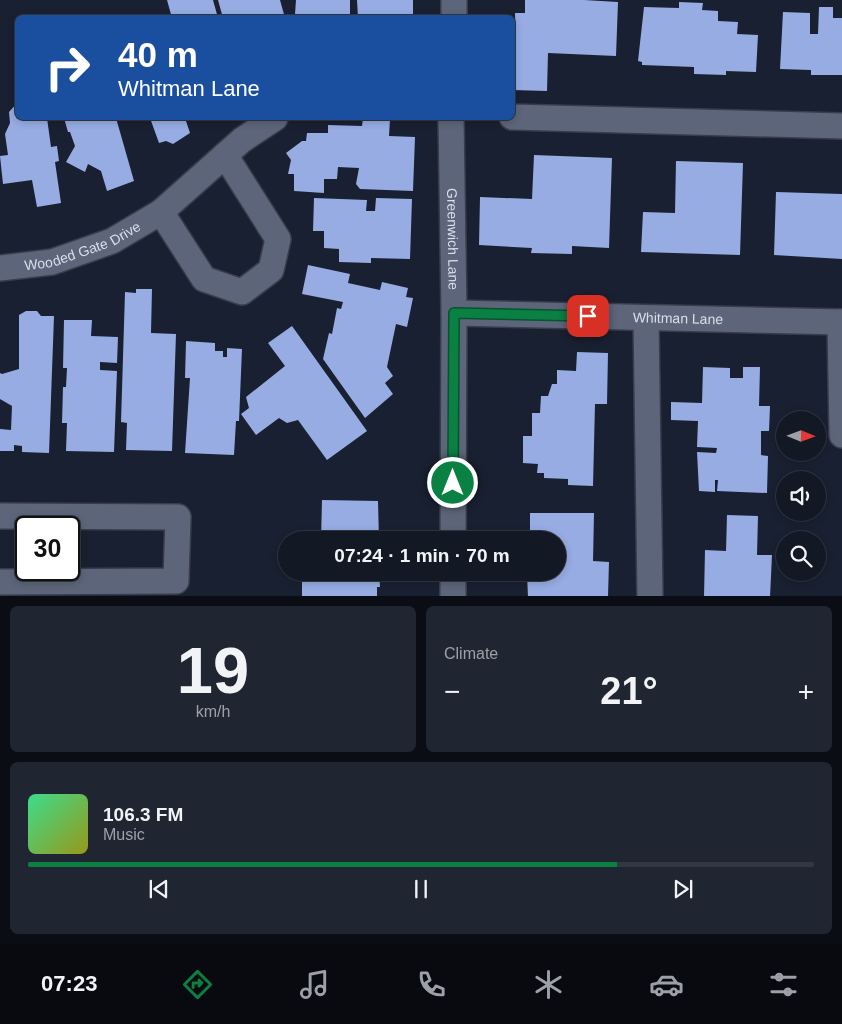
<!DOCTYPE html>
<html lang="en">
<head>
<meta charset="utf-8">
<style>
	:root { --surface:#131825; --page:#202532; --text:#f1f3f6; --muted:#9da0a7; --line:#323742; --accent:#0b8043 }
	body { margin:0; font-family:Helvetica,sans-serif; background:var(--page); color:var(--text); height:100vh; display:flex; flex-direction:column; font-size:19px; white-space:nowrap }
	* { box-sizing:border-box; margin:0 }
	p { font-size:16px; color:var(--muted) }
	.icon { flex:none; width:28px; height:28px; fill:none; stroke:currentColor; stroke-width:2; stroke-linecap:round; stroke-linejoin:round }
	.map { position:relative; height:596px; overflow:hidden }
	.side { display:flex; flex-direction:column; gap:10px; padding:10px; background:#0a0d14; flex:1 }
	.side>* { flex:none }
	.guide { position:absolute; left:15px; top:15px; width:500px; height:105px; border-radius:8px; box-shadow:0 2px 8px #0003,0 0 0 1px var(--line); background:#1a4fa0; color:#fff; overflow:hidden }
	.needle { width:32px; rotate:91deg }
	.tools { position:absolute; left:776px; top:411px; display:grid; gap:10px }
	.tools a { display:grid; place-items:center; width:50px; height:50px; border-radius:50%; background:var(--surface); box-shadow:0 2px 8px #0003,0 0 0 1px var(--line); font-size:25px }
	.speed { position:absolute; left:15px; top:516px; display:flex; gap:10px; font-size:25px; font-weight:700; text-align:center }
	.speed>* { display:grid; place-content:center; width:65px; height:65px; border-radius:50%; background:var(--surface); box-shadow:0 2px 8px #0003,0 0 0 1px var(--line); line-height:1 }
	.speed .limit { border:2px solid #111; border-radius:8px; background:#fff; color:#111 }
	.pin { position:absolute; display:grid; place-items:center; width:42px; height:42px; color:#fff; margin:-21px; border-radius:10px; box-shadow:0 2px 8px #0006 }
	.me { position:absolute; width:55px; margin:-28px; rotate:0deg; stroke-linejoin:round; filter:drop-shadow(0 0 4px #0008) }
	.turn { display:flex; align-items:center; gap:18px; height:105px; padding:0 20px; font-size:22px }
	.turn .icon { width:65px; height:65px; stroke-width:2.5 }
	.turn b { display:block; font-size:35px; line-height:42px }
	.big { font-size:38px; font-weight:600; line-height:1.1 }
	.side .tile { flex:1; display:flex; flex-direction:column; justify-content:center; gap:8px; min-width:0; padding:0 18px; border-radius:8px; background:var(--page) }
	.side .dial { align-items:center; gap:0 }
	.dial b { font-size:65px; line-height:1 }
	.song { display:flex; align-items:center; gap:15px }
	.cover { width:60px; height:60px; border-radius:8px; background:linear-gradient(135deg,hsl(150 70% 55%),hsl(60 70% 35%)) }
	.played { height:5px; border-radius:2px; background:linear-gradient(90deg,var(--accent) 75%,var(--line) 75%) }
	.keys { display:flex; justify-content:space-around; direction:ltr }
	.heat { display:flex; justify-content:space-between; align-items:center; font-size:28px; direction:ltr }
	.side .tiles { flex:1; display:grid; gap:10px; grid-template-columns:1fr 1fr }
	.tile:last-child { grid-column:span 2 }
	.trip { position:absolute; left:278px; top:531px; width:288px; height:50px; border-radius:25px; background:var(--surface); box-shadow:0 2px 8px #0003,0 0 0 1px var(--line); font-weight:600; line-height:50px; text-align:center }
	.tabs { display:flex; height:80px; justify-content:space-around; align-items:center; background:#080a0f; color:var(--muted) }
	.tabs .icon { width:35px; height:35px }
	.tabs .on { color:var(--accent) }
	.tabs b { font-size:22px; color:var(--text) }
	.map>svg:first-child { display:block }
</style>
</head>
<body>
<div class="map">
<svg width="842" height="597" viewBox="0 0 842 597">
	<rect width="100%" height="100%" fill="#192031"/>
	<path fill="#96ace3" d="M 167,0 L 213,0 L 218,18 L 172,18 Z
		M 218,0 L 280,0 L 285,18 L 223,18 Z
		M 296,0 L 350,0 L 350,18 L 324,18 L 324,15 L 295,14 Z
		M 357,0 L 413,0 L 413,18 L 358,18 Z
		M 525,0 L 584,0 L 618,2 L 616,56 L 548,53 L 547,91 L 512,90 L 512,59 L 516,59 L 515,13 L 525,13 Z
		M 679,2 L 703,3 L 702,10 L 718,11 L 718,21 L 738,22 L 737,34 L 758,35 L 756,72 L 726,71 L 726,75 L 694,74 L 694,67 L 642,65 L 642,62 L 638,61 L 644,7 L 679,8 Z
		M 819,7 L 833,7 L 833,18 L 842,18 L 842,75 L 811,75 L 811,70 L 780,69 L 783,12 L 810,13 L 810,34 L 818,34 Z
		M 18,102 L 18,118 L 47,118 L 51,147 L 57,146 L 59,161 L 55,162 L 61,203 L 37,207 L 32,180 L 3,184 L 0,156 L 8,155 L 5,134 L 10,123 L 9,112 Z
		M 64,118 L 116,118 L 134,181 L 107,191 L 101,171 L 88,164 L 85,172 L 66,162 L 75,146 L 70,132 L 68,132 Z
		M 150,118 L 185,118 L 190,133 L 173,144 L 166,141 L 159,143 Z
		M 363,118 L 390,119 L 389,136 L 415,137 L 413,191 L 360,189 L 356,184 L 359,168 L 338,167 L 337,179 L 324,179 L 324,193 L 294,191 L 294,174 L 288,174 L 291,160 L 286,153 L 302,141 L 306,141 L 307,133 L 328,133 L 328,125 L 362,126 Z
		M 534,155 L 612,158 L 609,248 L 572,246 L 572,254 L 531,253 L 532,248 L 479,245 L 480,197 L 532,199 Z
		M 676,161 L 743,163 L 740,255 L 641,252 L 643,212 L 675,213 Z
		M 776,192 L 842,194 L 842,259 L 774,255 Z
		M 314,198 L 367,200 L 366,211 L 375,211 L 376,198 L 412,199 L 410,259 L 371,258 L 371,263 L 339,262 L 339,249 L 324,248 L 324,231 L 313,231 Z
		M 308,265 L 350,274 L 348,283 L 380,290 L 382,282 L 408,288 L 406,297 L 413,298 L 407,327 L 396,324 L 387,367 L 393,376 L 385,383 L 393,394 L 365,418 L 323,359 L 329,333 L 332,334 L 337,308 L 341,309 L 343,302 L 302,294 Z
		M 136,289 L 152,289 L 151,333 L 176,334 L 172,451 L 126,450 L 127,423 L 121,422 L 125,292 L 136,293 Z
		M 26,311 L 37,311 L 41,316 L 54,316 L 49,453 L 22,452 L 22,446 L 14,445 L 14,451 L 0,451 L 0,429 L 11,430 L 12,406 L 0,399 L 0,373 L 2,374 L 19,369 L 19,315 Z
		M 64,320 L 92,320 L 91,336 L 118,337 L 117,363 L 100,362 L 100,370 L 117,371 L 114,452 L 66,451 L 67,423 L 62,423 L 63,387 L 66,387 L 67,368 L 63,368 Z
		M 292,326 L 367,431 L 327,460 L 298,420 L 287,423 L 279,418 L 256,435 L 241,414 L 249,408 L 246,397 L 285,366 L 268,343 Z
		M 186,341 L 215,343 L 215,351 L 223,351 L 223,357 L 227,357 L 227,348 L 242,349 L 239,421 L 236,421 L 234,455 L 185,453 L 190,378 L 185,378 Z
		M 577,352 L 608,353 L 607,404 L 595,404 L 593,486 L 568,485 L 568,479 L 544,478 L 544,473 L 537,473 L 538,464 L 523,463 L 523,436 L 532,436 L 532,413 L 540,413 L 541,396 L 548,396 L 552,384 L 557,384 L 557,370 L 576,371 Z
		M 703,367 L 730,368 L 730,378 L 743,378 L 743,367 L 760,367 L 759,406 L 770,406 L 769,431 L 761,431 L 761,455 L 768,456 L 767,493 L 717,491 L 718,480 L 715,480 L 715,492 L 699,491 L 697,452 L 716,453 L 717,448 L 697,447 L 698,421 L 671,420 L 671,402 L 702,403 Z
		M 322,500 L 378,501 L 379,540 L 321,540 Z
		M 530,513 L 594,513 L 593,561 L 609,562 L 608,597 L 528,597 L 527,574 L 537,575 L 537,572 L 556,572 L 556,540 L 530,540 Z
		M 727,515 L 758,516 L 757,555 L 772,555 L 770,597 L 704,597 L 705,550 L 726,551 Z
		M 302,572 L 379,572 L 380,587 L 377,587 L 377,597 L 302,597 Z"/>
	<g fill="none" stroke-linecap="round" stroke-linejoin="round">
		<g stroke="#383c4b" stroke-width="28">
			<g id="minor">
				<path d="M 454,18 L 454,0"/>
				<path d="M 512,117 L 842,126"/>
				<path id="s1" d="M 451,118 L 454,313 L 453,540"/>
				<path d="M 161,212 L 204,279 L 242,292 L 271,270 L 278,239 L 225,155"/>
				<path id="s2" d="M 0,268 L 52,262 L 112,241 L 161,212 L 242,140 L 275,118"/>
				<path id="s3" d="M 454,313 L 842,322"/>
				<path d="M 646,318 L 650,597"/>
				<path d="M 840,322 L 842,435"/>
				<path d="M 0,516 L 178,517 L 176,581 L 0,582"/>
				<path d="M 453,597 L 453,572"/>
			</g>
		</g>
		<use href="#minor" stroke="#5d657a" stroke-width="25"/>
	</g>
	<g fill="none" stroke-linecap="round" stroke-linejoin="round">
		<g stroke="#07532c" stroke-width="12">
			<path id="route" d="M 453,483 L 454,313 L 588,316"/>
		</g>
		<use href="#route" stroke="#0b8043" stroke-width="9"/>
	</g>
	<g text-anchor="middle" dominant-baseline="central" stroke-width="5" stroke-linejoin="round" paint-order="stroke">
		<g font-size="14" fill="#dadfeb" stroke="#192031">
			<text stroke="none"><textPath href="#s1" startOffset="121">Greenwich Lane</textPath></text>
			<text stroke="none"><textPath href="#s2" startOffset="86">Wooded Gate Drive</textPath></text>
			<text stroke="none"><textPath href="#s3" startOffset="224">Whitman Lane</textPath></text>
		</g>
	</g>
</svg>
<div class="tools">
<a><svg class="needle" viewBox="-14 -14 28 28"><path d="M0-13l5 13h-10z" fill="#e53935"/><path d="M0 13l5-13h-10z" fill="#9da0a7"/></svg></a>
<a><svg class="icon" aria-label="sound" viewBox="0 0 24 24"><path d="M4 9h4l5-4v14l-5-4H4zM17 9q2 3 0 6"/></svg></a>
<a><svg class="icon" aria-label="search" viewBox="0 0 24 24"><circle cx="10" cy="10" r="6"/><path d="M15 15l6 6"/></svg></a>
</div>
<div class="speed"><div class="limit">30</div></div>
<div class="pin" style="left:588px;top:316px;background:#d93025"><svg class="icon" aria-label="arrive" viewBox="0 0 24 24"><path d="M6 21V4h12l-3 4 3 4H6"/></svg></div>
<svg class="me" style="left:453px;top:483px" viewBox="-20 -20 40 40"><circle r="17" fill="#0b8043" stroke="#fff" stroke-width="3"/><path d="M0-11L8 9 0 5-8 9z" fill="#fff"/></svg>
<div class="trip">07:24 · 1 min · 70 m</div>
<div class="guide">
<div class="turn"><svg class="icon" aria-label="right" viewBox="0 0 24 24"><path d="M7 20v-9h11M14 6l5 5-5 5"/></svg><div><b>40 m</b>Whitman Lane</div></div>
</div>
</div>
<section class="side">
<div class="tiles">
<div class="tile dial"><b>19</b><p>km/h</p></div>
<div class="tile"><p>Climate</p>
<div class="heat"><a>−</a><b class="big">21°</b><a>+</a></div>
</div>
<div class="tile">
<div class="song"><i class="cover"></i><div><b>106.3 FM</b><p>Music</p></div></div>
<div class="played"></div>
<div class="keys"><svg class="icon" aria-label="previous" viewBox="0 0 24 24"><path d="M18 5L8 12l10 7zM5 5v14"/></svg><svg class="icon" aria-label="pause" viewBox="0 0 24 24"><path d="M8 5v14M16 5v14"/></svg><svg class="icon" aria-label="next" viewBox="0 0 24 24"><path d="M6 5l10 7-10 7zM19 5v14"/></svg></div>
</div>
</div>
</section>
<nav class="tabs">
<b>07:23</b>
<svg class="icon on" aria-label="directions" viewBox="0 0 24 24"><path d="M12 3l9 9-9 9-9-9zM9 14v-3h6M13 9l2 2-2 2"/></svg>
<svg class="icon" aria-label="music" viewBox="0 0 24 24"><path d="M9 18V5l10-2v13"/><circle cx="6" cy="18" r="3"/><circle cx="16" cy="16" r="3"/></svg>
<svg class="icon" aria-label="phone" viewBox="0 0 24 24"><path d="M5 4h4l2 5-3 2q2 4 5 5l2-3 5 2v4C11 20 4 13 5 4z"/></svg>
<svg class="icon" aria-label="climate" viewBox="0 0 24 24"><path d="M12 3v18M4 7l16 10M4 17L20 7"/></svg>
<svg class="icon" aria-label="car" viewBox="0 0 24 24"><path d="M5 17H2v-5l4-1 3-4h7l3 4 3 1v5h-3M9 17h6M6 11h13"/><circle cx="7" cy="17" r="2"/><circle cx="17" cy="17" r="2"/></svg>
<svg class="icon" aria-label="filters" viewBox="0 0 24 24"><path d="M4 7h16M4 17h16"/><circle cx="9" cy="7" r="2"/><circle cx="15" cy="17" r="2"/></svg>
</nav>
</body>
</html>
